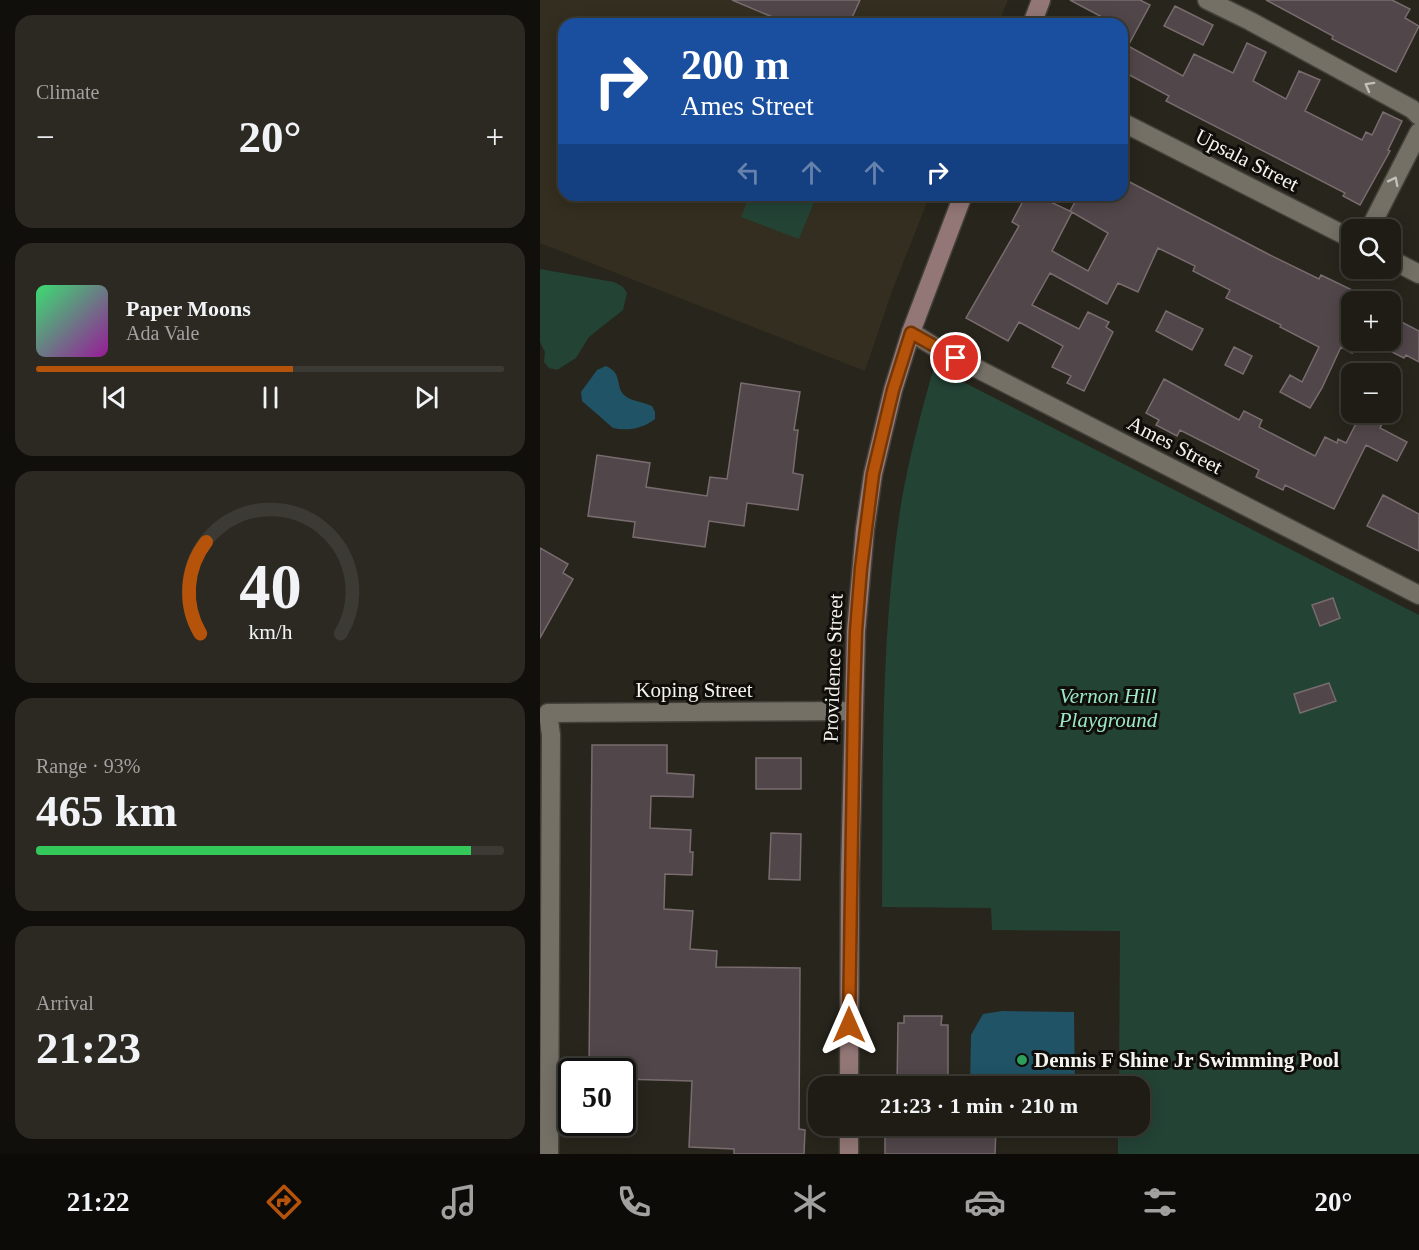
<!DOCTYPE html>
<html lang="en">
<head>
<meta charset="utf-8">
<style>
	:root { --surface:#1e1c15; --page:#2b2922; --text:#f1f3f6; --muted:#a1a1a0; --line:#3c3a34; --accent:#b45309 }
	body { margin:0; font-family:Georgia,serif; background:var(--page); color:var(--text); height:100vh; display:flex; flex-direction:column; font-size:22px; white-space:nowrap }
	* { box-sizing:border-box; margin:0 }
	p { font-size:20px; color:var(--muted) }
	.icon { flex:none; width:33px; height:33px; fill:none; stroke:currentColor; stroke-width:2; stroke-linecap:round; stroke-linejoin:round }
	.map { position:relative; flex:1; overflow:hidden }
	.drawer { display:flex; flex-direction:column; gap:15px; padding:15px; background:#100f0c; width:540px }
	.drawer>* { flex:none }
	.hud { position:absolute; left:18px; top:18px; width:570px; height:183px; border-radius:18px; box-shadow:0 3px 15px #0003,0 0 0 2px var(--line); background:#1a4fa0; color:#fff; overflow:hidden }
	.controls { position:absolute; left:801px; top:219px; display:grid; gap:12px }
	.controls a { display:grid; place-items:center; width:60px; height:60px; border-radius:12px; background:var(--surface); box-shadow:0 3px 15px #0003,0 0 0 2px var(--line); font-size:30px }
	.speed { position:absolute; left:18px; top:1058px; display:flex; gap:12px; font-size:30px; font-weight:700; text-align:center }
	.speed>* { display:grid; place-content:center; width:78px; height:78px; border-radius:50%; background:var(--surface); box-shadow:0 3px 15px #0003,0 0 0 2px var(--line); line-height:1 }
	.speed .limit { border:3px solid #111; border-radius:9px; background:#fff; color:#111 }
	.pin { position:absolute; display:grid; place-items:center; width:51px; height:51px; color:#fff; margin:-26px; border:3px solid #fff; border-radius:50%; box-shadow:0 2px 6px #0007 }
	.me { position:absolute; width:66px; margin:-33px; rotate:0deg; stroke-linejoin:round; filter:drop-shadow(0 0 4px #0008) }
	.turn { display:flex; align-items:center; gap:21px; height:126px; padding:0 24px; font-size:27px }
	.turn .icon { width:78px; height:78px; stroke-width:2.5 }
	.turn b { display:block; font-size:42px; line-height:51px }
	.lanes { display:flex; align-items:center; height:57px; padding:0 24px; background:#0003; justify-content:center; gap:30px; direction:ltr }
	.lanes .off { opacity:.35 }
	.big { font-size:45px; font-weight:600; line-height:1.1 }
	.drawer .tile { flex:1; display:flex; flex-direction:column; justify-content:center; gap:9px; min-width:0; padding:0 21px; border-radius:18px; background:var(--page) }
	.drawer .dial { align-items:center; gap:0 }
	.dial svg { height:156px; overflow:visible; fill:none; stroke:var(--line); stroke-width:7; stroke-linecap:round; text-anchor:middle }
	.dial text { fill:var(--text); stroke:none }
	.song { display:flex; align-items:center; gap:18px }
	.cover { width:72px; height:72px; border-radius:9px; background:linear-gradient(135deg,hsl(140 70% 55%),hsl(300 70% 35%)) }
	.played { height:6px; border-radius:3px; background:linear-gradient(90deg,var(--accent) 55%,var(--line) 55%) }
	.keys { display:flex; justify-content:space-around; direction:ltr }
	.heat { display:flex; justify-content:space-between; align-items:center; font-size:33px; direction:ltr }
	.charge { height:9px; border-radius:4px; background:linear-gradient(90deg,#34c759 93%,var(--line) 0) }
	.trip { position:absolute; left:268px; top:1076px; width:342px; height:60px; border-radius:18px; background:var(--surface); box-shadow:0 3px 15px #0003,0 0 0 2px var(--line); font-weight:600; line-height:60px; text-align:center }
	.tabs { display:flex; height:96px; justify-content:space-around; align-items:center; background:#0c0b08; color:var(--muted) }
	.tabs .icon { width:42px; height:42px }
	.tabs .active { color:var(--accent) }
	.tabs b { font-size:27px; color:var(--text) }
	main { display:flex; flex:1; min-height:0 }
	.map>svg:first-child { display:block }
</style>
</head>
<body>
<main>
<section class="drawer">
<div class="tile"><p>Climate</p>
<div class="heat"><a>−</a><b class="big">20°</b><a>+</a></div>
</div>
<div class="tile">
<div class="song"><i class="cover"></i><div><b>Paper Moons</b><p>Ada Vale</p></div></div>
<div class="played"></div>
<div class="keys"><svg class="icon" aria-label="previous" viewBox="0 0 24 24"><path d="M18 5L8 12l10 7zM5 5v14"/></svg><svg class="icon" aria-label="pause" viewBox="0 0 24 24"><path d="M8 5v14M16 5v14"/></svg><svg class="icon" aria-label="next" viewBox="0 0 24 24"><path d="M6 5l10 7-10 7zM19 5v14"/></svg></div>
</div>
<div class="tile dial"><svg viewBox="0 0 100 80">
<path d="M14 69A42 42 0 1 1 86 69"/>
<path d="M14 69A42 42 0 0 1 17 22" stroke="#b45309"/>
<text x="50" y="56" font-size="32" font-weight="700">40</text>
<text x="50" y="72" font-size="11">km/h</text>
</svg></div>
<div class="tile"><p>Range · 93%</p><b class="big">465 km</b><div class="charge"></div></div>
<div class="tile"><p>Arrival</p><b class="big">21:23</b></div>
</section>
<div class="map">
<svg width="879" height="1154" viewBox="0 0 879 1154">
	<rect width="100%" height="100%" fill="#28251c"/>
	<path fill="#332e1f" d="M 0,0 L 468,0 L 458,24 L 24,24 L 24,195 L 390,195 L 352,291 L 325,371 L 0,243 Z"/>
	<path fill="#234335" d="M 210,195 L 277,195 L 259,239 L 201,217 Z
		M 0,269 L 74,282 L 83,287 L 87,293 L 83,310 L 49,337 L 36,358 L 17,370 L 9,368 L 4,362 L 5,352 L 0,342 Z
		M 394,367 L 879,615 L 879,1154 L 578,1154 L 578,1125 L 600,1125 L 600,1086 L 579,1086 L 580,931 L 452,930 L 451,908 L 342,907 C 343,773 340,637 361,504 C 369,458 381,412 394,367 Z"/>
	<path fill="#1f5365" d="M 66,366 C 83,373 75,386 84,395 C 90,401 104,402 112,406 L 115,412 L 115,419 C 102,429 88,431 73,428 L 42,401 L 41,392 L 57,370 Z
		M 462,1011 L 534,1012 L 535,1086 L 430,1086 L 431,1035 L 443,1014 Z"/>
	<path fill="#514649" stroke="#786c6f" stroke-width="1.5" d="M 192,0 L 320,0 L 309,24 L 249,24 Z
		M 530,0 L 600,0 L 610,5 L 588,46 L 643,76 L 654,54 L 693,73 L 707,43 L 726,52 L 713,81 L 746,99 L 759,71 L 780,80 L 765,111 L 822,140 L 826,132 L 832,135 L 843,112 L 862,121 L 848,150 L 850,151 L 820,205 L 803,196 L 805,193 L 626,101 L 629,96 L 582,71 L 582,24 L 575,24 Z
		M 726,0 L 852,0 L 870,9 L 865,18 L 879,26 L 856,72 L 792,39 L 793,36 Z
		M 635,6 L 673,25 L 663,45 L 624,26 Z
		M 582,178 L 728,254 L 779,279 L 781,275 L 812,290 L 812,353 L 801,347 L 782,388 L 770,408 L 740,392 L 750,375 L 762,382 L 779,347 L 740,327 L 741,325 L 686,298 L 690,290 L 653,271 L 655,266 L 618,248 L 598,292 L 578,283 L 567,304 L 510,273 L 492,305 L 539,329 L 548,312 L 569,322 L 566,327 L 573,332 L 544,391 L 527,383 L 531,376 L 512,367 L 523,346 L 479,322 L 468,341 L 426,318 L 479,226 L 472,222 L 486,195 L 496,195 L 532,212 L 512,251 L 548,271 L 568,233 L 530,211 L 539,195 L 582,195 Z
		M 626,311 L 663,329 L 652,350 L 616,331 Z
		M 850,316 L 879,331 L 879,362 L 866,355 L 864,358 L 850,351 Z
		M 694,347 L 712,356 L 703,374 L 685,365 Z
		M 624,379 L 699,420 L 704,411 L 722,420 L 719,427 L 775,456 L 785,437 L 797,443 L 798,439 L 806,443 L 822,412 L 843,422 L 840,428 L 867,442 L 857,461 L 826,445 L 794,509 L 745,485 L 743,490 L 716,477 L 719,470 L 640,430 L 637,436 L 616,425 L 619,420 L 606,413 Z
		M 201,383 L 260,392 L 254,430 L 258,430 L 253,473 L 263,475 L 258,510 L 207,503 L 204,526 L 169,521 L 165,547 L 93,537 L 95,522 L 48,516 L 57,455 L 110,463 L 106,487 L 167,496 L 170,477 L 187,479 Z
		M 843,495 L 879,514 L 879,551 L 827,526 Z
		M 0,548 L 28,564 L 23,573 L 33,579 L 0,638 Z
		M 793,598 L 800,618 L 780,626 L 772,605 Z
		M 789,683 L 796,701 L 760,713 L 754,694 Z
		M 52,745 L 127,745 L 127,773 L 154,775 L 153,797 L 111,796 L 110,828 L 151,830 L 150,852 L 153,852 L 152,875 L 125,874 L 124,909 L 153,911 L 150,949 L 177,951 L 176,967 L 260,968 L 259,1129 L 265,1130 L 264,1154 L 194,1154 L 194,1149 L 149,1147 L 152,1081 L 82,1079 L 82,1071 L 49,1071 Z
		M 216,758 L 261,758 L 261,789 L 216,789 Z
		M 231,833 L 261,834 L 260,880 L 229,879 Z
		M 364,1016 L 402,1016 L 401,1025 L 408,1025 L 408,1086 L 357,1086 L 358,1023 L 364,1023 Z
		M 345,1127 L 456,1128 L 455,1154 L 345,1154 Z"/>
	<g fill="none" stroke-linecap="round" stroke-linejoin="round">
		<g stroke="#43403a" stroke-width="21">
			<path id="street" d="M 667,0 L 710,21 L 872,109 L 879,116
				M 582,122 L 812,239
				M 829,230 L 879,132
				M 850,259 L 879,274
				M 371,332 L 395,347 L 879,595
				M 9,1154 L 11,735 L 8,713 L 314,711"/>
		</g>
		<g stroke="#43403a" stroke-width="21">
			<path id="secondary" d="M 492,24 L 501,0
				M 309,1086 L 310,874 L 316,631 L 325,529 L 333,474 L 353,390 L 371,332 L 423,195
				M 309,1154 L 309,1125"/>
		</g>
		<use href="#street" stroke="#747066" stroke-width="18"/>
		<use href="#secondary" stroke="#927776" stroke-width="18"/>
	</g>
	<defs><path id="oneway-chevron" d="M-2-3.5L2.5 0L-2 3.5" fill="none" stroke-width="1.6" stroke-linecap="round" stroke-linejoin="round" transform="scale(1.5)"/></defs>
	<g stroke="#c1bfb7">
		<use href="#oneway-chevron" transform="translate(829 86) rotate(-151)"/>
		<use href="#oneway-chevron" transform="translate(854 181) rotate(-63)"/>
	</g>
	<g fill="none" stroke-linecap="round" stroke-linejoin="round">
		<g stroke="#753606" stroke-width="15">
			<path id="route" d="M 309,1025 L 314,697 L 316,631 L 321,568 L 333,474 L 353,390 L 371,333 L 416,358"/>
		</g>
		<use href="#route" stroke="#b45309" stroke-width="10"/>
	</g>
	<circle fill="#2e9e5b" stroke="#100e0a" stroke-width="2" cx="482" cy="1060" r="6"/>
	<g text-anchor="middle" dominant-baseline="central" stroke-width="6" stroke-linejoin="round" paint-order="stroke">
		<g font-size="21" fill="#f5f3ed" stroke="#100e0a">
			<text transform="translate(707 160) rotate(27)">Upsala Street</text>
			<text transform="translate(635 445) rotate(27)">Ames Street</text>
			<text transform="translate(293 668) rotate(-88)">Providence Street</text>
			<text x="154" y="690">Koping Street</text>
		</g>
		<g font-size="21" font-style="italic" fill="#9ae9c6" stroke="#100e0a">
			<text x="568" y="696">Vernon Hill<tspan x="568" dy="24">Playground</tspan></text>
		</g>
		<g font-size="21" font-weight="bold" fill="#f5f3ed" stroke="#100e0a" text-anchor="start">
			<text x="494" y="1060">Dennis F Shine Jr Swimming Pool</text>
		</g>
	</g>
</svg>
<div class="controls">
<a><svg class="icon" aria-label="search" viewBox="0 0 24 24"><circle cx="10" cy="10" r="6"/><path d="M15 15l6 6"/></svg></a>
<a>+</a>
<a>−</a>
</div>
<div class="speed"><div class="limit">50</div></div>
<div class="pin" style="left:416px;top:358px;background:#d93025"><svg class="icon" aria-label="arrive" viewBox="0 0 24 24"><path d="M6 21V4h12l-3 4 3 4H6"/></svg></div>
<svg class="me" style="left:309px;top:1025px" viewBox="-20 -20 40 40"><path d="M0-17L14 15 0 8-14 15z" fill="#b45309" stroke="#fff" stroke-width="4"/></svg>
<div class="trip">21:23 · 1 min · 210 m</div>
<div class="hud">
<div class="turn"><svg class="icon" aria-label="right" viewBox="0 0 24 24"><path d="M7 20v-9h11M14 6l5 5-5 5"/></svg><div><b>200 m</b>Ames Street</div></div>
<div class="lanes"><svg class="icon off" aria-label="left" viewBox="0 0 24 24"><path d="M17 20v-9H6M10 6l-5 5 5 5"/></svg><svg class="icon off" aria-label="ahead" viewBox="0 0 24 24"><path d="M12 20V5M6 11l6-6 6 6"/></svg><svg class="icon off" aria-label="ahead" viewBox="0 0 24 24"><path d="M12 20V5M6 11l6-6 6 6"/></svg><svg class="icon" aria-label="right" viewBox="0 0 24 24"><path d="M7 20v-9h11M14 6l5 5-5 5"/></svg></div>
</div>
</div>
</main>
<nav class="tabs">
<b>21:22</b>
<svg class="icon active" aria-label="directions" viewBox="0 0 24 24"><path d="M12 3l9 9-9 9-9-9zM9 14v-3h6M13 9l2 2-2 2"/></svg>
<svg class="icon" aria-label="music" viewBox="0 0 24 24"><path d="M9 18V5l10-2v13"/><circle cx="6" cy="18" r="3"/><circle cx="16" cy="16" r="3"/></svg>
<svg class="icon" aria-label="phone" viewBox="0 0 24 24"><path d="M5 4h4l2 5-3 2q2 4 5 5l2-3 5 2v4C11 20 4 13 5 4z"/></svg>
<svg class="icon" aria-label="climate" viewBox="0 0 24 24"><path d="M12 3v18M4 7l16 10M4 17L20 7"/></svg>
<svg class="icon" aria-label="car" viewBox="0 0 24 24"><path d="M5 17H2v-5l4-1 3-4h7l3 4 3 1v5h-3M9 17h6M6 11h13"/><circle cx="7" cy="17" r="2"/><circle cx="17" cy="17" r="2"/></svg>
<svg class="icon" aria-label="filters" viewBox="0 0 24 24"><path d="M4 7h16M4 17h16"/><circle cx="9" cy="7" r="2"/><circle cx="15" cy="17" r="2"/></svg>
<b>20°</b>
</nav>
</body>
</html>
